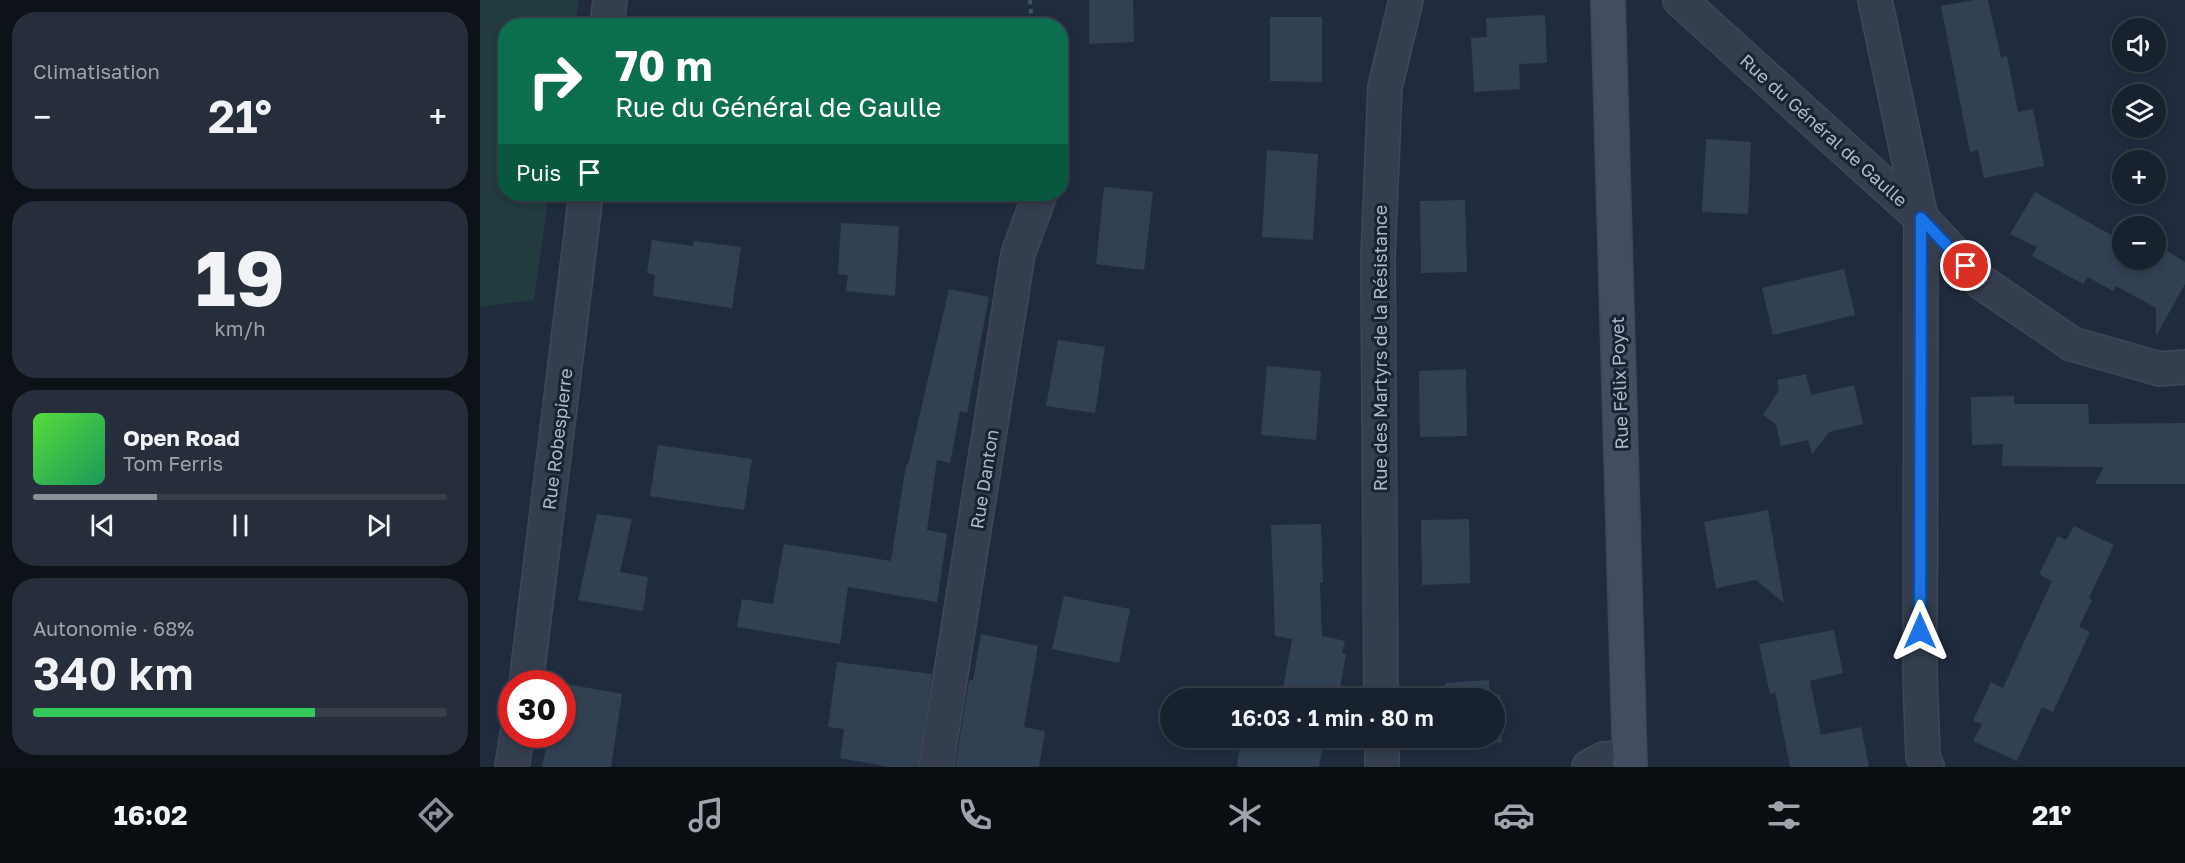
<!DOCTYPE html>
<html lang="fr">
<head>
<meta charset="utf-8">
<style>
	:root { --surface:#18212e; --page:#252e3a; --text:#f1f3f6; --muted:#9fa3aa; --line:#363e4a; --accent:#8c9099 }
	body { margin:0; font-family:"Golos Text",sans-serif; background:var(--page); color:var(--text); height:100vh; display:flex; flex-direction:column; font-size:22px; white-space:nowrap }
	* { box-sizing:border-box; margin:0 }
	p { font-size:20px; color:var(--muted) }
	.icon { flex:none; width:33px; height:33px; fill:none; stroke:currentColor; stroke-width:2; stroke-linecap:round; stroke-linejoin:round }
	.map { position:relative; flex:1; overflow:hidden }
	.drawer { display:flex; flex-direction:column; gap:12px; padding:12px; background:#0d1219; width:480px }
	.drawer>* { flex:none }
	.top-card { position:absolute; left:18px; top:18px; width:570px; height:183px; border-radius:24px; box-shadow:0 3px 9px #0003,0 0 0 2px var(--line); background:#0b6e4f; color:#fff; overflow:hidden }
	.buttons { position:absolute; left:1632px; top:18px; display:grid; gap:12px }
	.buttons a { display:grid; place-items:center; width:54px; height:54px; border-radius:50%; background:var(--surface); box-shadow:0 3px 9px #0003,0 0 0 2px var(--line); font-size:30px }
	.speed { position:absolute; left:18px; top:670px; display:flex; gap:12px; font-size:30px; font-weight:700; text-align:center }
	.speed>* { display:grid; place-content:center; width:78px; height:78px; border-radius:50%; background:var(--surface); box-shadow:0 3px 9px #0003,0 0 0 2px var(--line); line-height:1 }
	.speed .limit { border:9px solid #d22; background:#fff; color:#111 }
	.pin { position:absolute; display:grid; place-items:center; width:51px; height:51px; color:#fff; margin:-26px; border:3px solid #fff; border-radius:50%; box-shadow:0 2px 6px #0007 }
	.me { position:absolute; width:66px; margin:-33px; rotate:0deg; stroke-linejoin:round; filter:drop-shadow(0 0 4px #0008) }
	.turn { display:flex; align-items:center; gap:21px; height:126px; padding:0 18px; font-size:27px }
	.turn .icon { width:78px; height:78px; stroke-width:2.5 }
	.turn b { display:block; font-size:42px; line-height:51px }
	.then { display:flex; align-items:center; height:57px; padding:0 18px; background:#0003; gap:12px; font-size:22px }
	.big { font-size:45px; font-weight:600; line-height:1.1 }
	.drawer .tile { flex:1; display:flex; flex-direction:column; justify-content:center; gap:9px; min-width:0; padding:0 21px; border-radius:24px; background:var(--page) }
	.drawer .dial { align-items:center; gap:0 }
	.dial b { font-size:78px; line-height:1 }
	.song { display:flex; align-items:center; gap:18px }
	.cover { width:72px; height:72px; border-radius:9px; background:linear-gradient(135deg,hsl(110 70% 55%),hsl(150 70% 35%)) }
	.played { height:6px; border-radius:3px; background:linear-gradient(90deg,var(--accent) 30%,var(--line) 30%) }
	.keys { display:flex; justify-content:space-around; direction:ltr }
	.heat { display:flex; justify-content:space-between; align-items:center; font-size:33px; direction:ltr }
	.charge { height:9px; border-radius:4px; background:linear-gradient(90deg,#34c759 68%,var(--line) 0) }
	.trip { position:absolute; left:680px; top:688px; width:345px; height:60px; border-radius:30px; background:var(--surface); box-shadow:0 3px 9px #0003,0 0 0 2px var(--line); font-weight:600; line-height:60px; text-align:center }
	.tab-bar { display:flex; height:96px; justify-content:space-around; align-items:center; background:#0a0d12; color:var(--muted) }
	.tab-bar .icon { width:42px; height:42px }
	.tab-bar .current { color:var(--accent) }
	.tab-bar b { font-size:27px; color:var(--text) }
	main { display:flex; flex:1; min-height:0 }
	.map>svg:first-child { display:block }
</style>
</head>
<body>
<main>
<section class="drawer">
<div class="tile"><p>Climatisation</p>
<div class="heat"><a>−</a><b class="big">21°</b><a>+</a></div>
</div>
<div class="tile dial"><b>19</b><p>km/h</p></div>
<div class="tile">
<div class="song"><i class="cover"></i><div><b>Open Road</b><p>Tom Ferris</p></div></div>
<div class="played"></div>
<div class="keys"><svg class="icon" aria-label="previous" viewBox="0 0 24 24"><path d="M18 5L8 12l10 7zM5 5v14"/></svg><svg class="icon" aria-label="pause" viewBox="0 0 24 24"><path d="M8 5v14M16 5v14"/></svg><svg class="icon" aria-label="next" viewBox="0 0 24 24"><path d="M6 5l10 7-10 7zM19 5v14"/></svg></div>
</div>
<div class="tile"><p>Autonomie · 68%</p><b class="big">340 km</b><div class="charge"></div></div>
</section>
<div class="map">
<svg width="1705" height="767" viewBox="0 0 1705 767">
	<rect width="100%" height="100%" fill="#202c3e"/>
	<path fill="#223b3f" d="M 0,0 L 99,0 L 95,25 L 26,26 L 26,194 L 69,194 L 54,300 L 0,307 Z"/>
	<path fill="#324054" d="M 609,0 L 653,0 L 654,42 L 609,44 Z
		M 1494,0 L 1508,0 L 1521,57 L 1527,56 L 1538,112 L 1553,109 L 1564,166 L 1504,178 L 1498,150 L 1490,152 L 1461,6 Z
		M 1065,15 L 1067,63 L 1039,64 L 1040,89 L 994,92 L 991,38 L 1007,37 L 1006,18 Z
		M 790,17 L 842,17 L 842,82 L 790,81 Z
		M 1226,139 L 1271,142 L 1268,214 L 1222,212 Z
		M 787,150 L 838,154 L 833,240 L 782,237 Z
		M 624,187 L 673,192 L 664,270 L 616,264 Z
		M 1555,192 L 1642,241 L 1642,260 L 1676,260 L 1676,244 L 1705,262 L 1705,284 L 1676,336 L 1676,308 L 1636,286 L 1633,291 L 1608,277 L 1603,284 L 1552,256 L 1557,247 L 1530,234 Z
		M 985,200 L 987,272 L 941,273 L 940,201 Z
		M 361,223 L 419,226 L 415,296 L 366,291 L 368,275 L 358,274 Z
		M 172,240 L 213,246 L 214,241 L 261,247 L 252,308 L 173,296 L 175,275 L 167,273 Z
		M 1364,269 L 1375,315 L 1293,335 L 1282,288 Z
		M 469,289 L 509,297 L 487,413 L 480,411 L 470,463 L 457,460 L 447,530 L 467,534 L 457,602 L 368,587 L 360,644 L 257,627 L 262,599 L 293,604 L 304,544 L 411,561 L 426,465 L 428,465 Z
		M 578,340 L 625,347 L 615,413 L 566,406 Z
		M 787,366 L 841,371 L 836,440 L 781,435 Z
		M 986,369 L 987,436 L 940,437 L 939,371 Z
		M 1326,374 L 1331,395 L 1374,385 L 1383,424 L 1349,432 L 1332,454 L 1328,440 L 1301,446 L 1296,424 L 1283,415 L 1299,390 L 1297,380 Z
		M 1534,396 L 1534,404 L 1608,404 L 1609,424 L 1705,423 L 1705,484 L 1615,484 L 1624,467 L 1522,466 L 1523,444 L 1492,445 L 1491,397 Z
		M 178,445 L 272,459 L 264,510 L 170,496 Z
		M 1288,510 L 1304,603 L 1276,580 L 1236,588 L 1224,522 Z
		M 117,514 L 152,519 L 140,572 L 168,577 L 163,611 L 98,600 Z
		M 989,519 L 990,583 L 942,585 L 941,520 Z
		M 841,524 L 843,583 L 840,583 L 842,636 L 865,641 L 862,653 L 866,654 L 858,699 L 801,699 L 812,639 L 795,636 L 791,525 Z
		M 1594,526 L 1634,545 L 1609,598 L 1612,600 L 1599,627 L 1610,632 L 1573,712 L 1562,707 L 1537,761 L 1493,741 L 1502,724 L 1493,721 L 1511,682 L 1523,688 L 1572,581 L 1559,574 L 1578,536 L 1586,540 Z
		M 584,596 L 650,609 L 639,663 L 572,649 Z
		M 1354,630 L 1363,673 L 1330,681 L 1341,735 L 1381,727 L 1389,767 L 1310,767 L 1295,692 L 1290,694 L 1279,644 Z
		M 501,634 L 558,646 L 544,727 L 565,731 L 559,767 L 475,767 L 489,680 L 493,680 Z
		M 357,662 L 452,674 L 438,767 L 409,767 L 360,758 L 364,729 L 348,727 Z
		M 1009,680 L 1010,696 L 1020,695 L 1022,742 L 967,746 L 967,738 L 1014,738 L 1014,699 L 965,699 L 965,683 Z
		M 81,683 L 142,694 L 131,767 L 62,767 L 69,735 L 82,735 L 82,684 Z
		M 761,738 L 844,738 L 839,767 L 757,767 Z"/>
	<g fill="none" stroke-linecap="round" stroke-linejoin="round">
		<g stroke="#3e4756" stroke-width="36">
			<path id="street" d="M 1200,0 L 1441,218 L 1501,282 L 1592,344 L 1680,369 L 1705,367
				M 1395,0 L 1441,218 L 1440,677 L 1443,756 L 1447,767
				M 127,26 L 130,0
				M 46,684 L 106,194
				M 901,699 L 898,257 L 905,87 L 926,0
				M 902,738 L 902,767
				M 32,767 L 37,735
				M 456,767 L 538,254 L 560,194
				M 1109,767 L 1124,759 L 1150,758"/>
		</g>
		<g stroke="#3e4756" stroke-width="36">
			<path id="secondary" d="M 1128,0 L 1150,767"/>
		</g>
		<path stroke="#3b5457" stroke-width="4" stroke-dasharray="4.5 4.5" stroke-linecap="butt" d="M 550,0 L 552,26"/>
		<use href="#street" stroke="#353e4e" stroke-width="33"/>
		<use href="#secondary" stroke="#424d61" stroke-width="33"/>
	</g>
	<g fill="none" stroke-linecap="round" stroke-linejoin="round">
		<g stroke="#114b97" stroke-width="15">
			<path id="route" d="M 1440,631 L 1441,218 L 1486,266"/>
		</g>
		<use href="#route" stroke="#1a73e8" stroke-width="10"/>
	</g>
	<g text-anchor="middle" dominant-baseline="central" stroke-width="6" stroke-linejoin="round" paint-order="stroke">
		<g font-size="18" fill="#b0b9c9" stroke="#1a2332">
			<text transform="translate(1344 130) rotate(42)">Rue du Général de Gaulle</text>
			<text transform="translate(900 348) rotate(-90)">Rue des Martyrs de la Résistance</text>
			<text transform="translate(1139 383) rotate(-92)">Rue Félix Poyet</text>
			<text transform="translate(77 439) rotate(-83)">Rue Robespierre</text>
			<text transform="translate(504 479) rotate(-81)">Rue Danton</text>
		</g>
	</g>
</svg>
<div class="buttons">
<a><svg class="icon" aria-label="sound" viewBox="0 0 24 24"><path d="M4 9h4l5-4v14l-5-4H4zM17 9q2 3 0 6"/></svg></a>
<a><svg class="icon" aria-label="layers" viewBox="0 0 24 24"><path d="M12 4l9 5-9 5-9-5zM3 14l9 5 9-5"/></svg></a>
<a>+</a>
<a>−</a>
</div>
<div class="speed"><div class="limit">30</div></div>
<div class="pin" style="left:1486px;top:266px;background:#d93025"><svg class="icon" aria-label="arrive" viewBox="0 0 24 24"><path d="M6 21V4h12l-3 4 3 4H6"/></svg></div>
<svg class="me" style="left:1440px;top:631px" viewBox="-20 -20 40 40"><path d="M0-17L14 15 0 8-14 15z" fill="#1a73e8" stroke="#fff" stroke-width="4"/></svg>
<div class="trip">16:03 · 1 min · 80 m</div>
<div class="top-card">
<div class="turn"><svg class="icon" aria-label="right" viewBox="0 0 24 24"><path d="M7 20v-9h11M14 6l5 5-5 5"/></svg><div><b>70 m</b>Rue du Général de Gaulle</div></div>
<div class="then">Puis<svg class="icon" aria-label="arrive" viewBox="0 0 24 24"><path d="M6 21V4h12l-3 4 3 4H6"/></svg></div>
</div>
</div>
</main>
<nav class="tab-bar">
<b>16:02</b>
<svg class="icon current" aria-label="directions" viewBox="0 0 24 24"><path d="M12 3l9 9-9 9-9-9zM9 14v-3h6M13 9l2 2-2 2"/></svg>
<svg class="icon" aria-label="music" viewBox="0 0 24 24"><path d="M9 18V5l10-2v13"/><circle cx="6" cy="18" r="3"/><circle cx="16" cy="16" r="3"/></svg>
<svg class="icon" aria-label="phone" viewBox="0 0 24 24"><path d="M5 4h4l2 5-3 2q2 4 5 5l2-3 5 2v4C11 20 4 13 5 4z"/></svg>
<svg class="icon" aria-label="climate" viewBox="0 0 24 24"><path d="M12 3v18M4 7l16 10M4 17L20 7"/></svg>
<svg class="icon" aria-label="car" viewBox="0 0 24 24"><path d="M5 17H2v-5l4-1 3-4h7l3 4 3 1v5h-3M9 17h6M6 11h13"/><circle cx="7" cy="17" r="2"/><circle cx="17" cy="17" r="2"/></svg>
<svg class="icon" aria-label="filters" viewBox="0 0 24 24"><path d="M4 7h16M4 17h16"/><circle cx="9" cy="7" r="2"/><circle cx="15" cy="17" r="2"/></svg>
<b>21°</b>
</nav>
</body>
</html>
